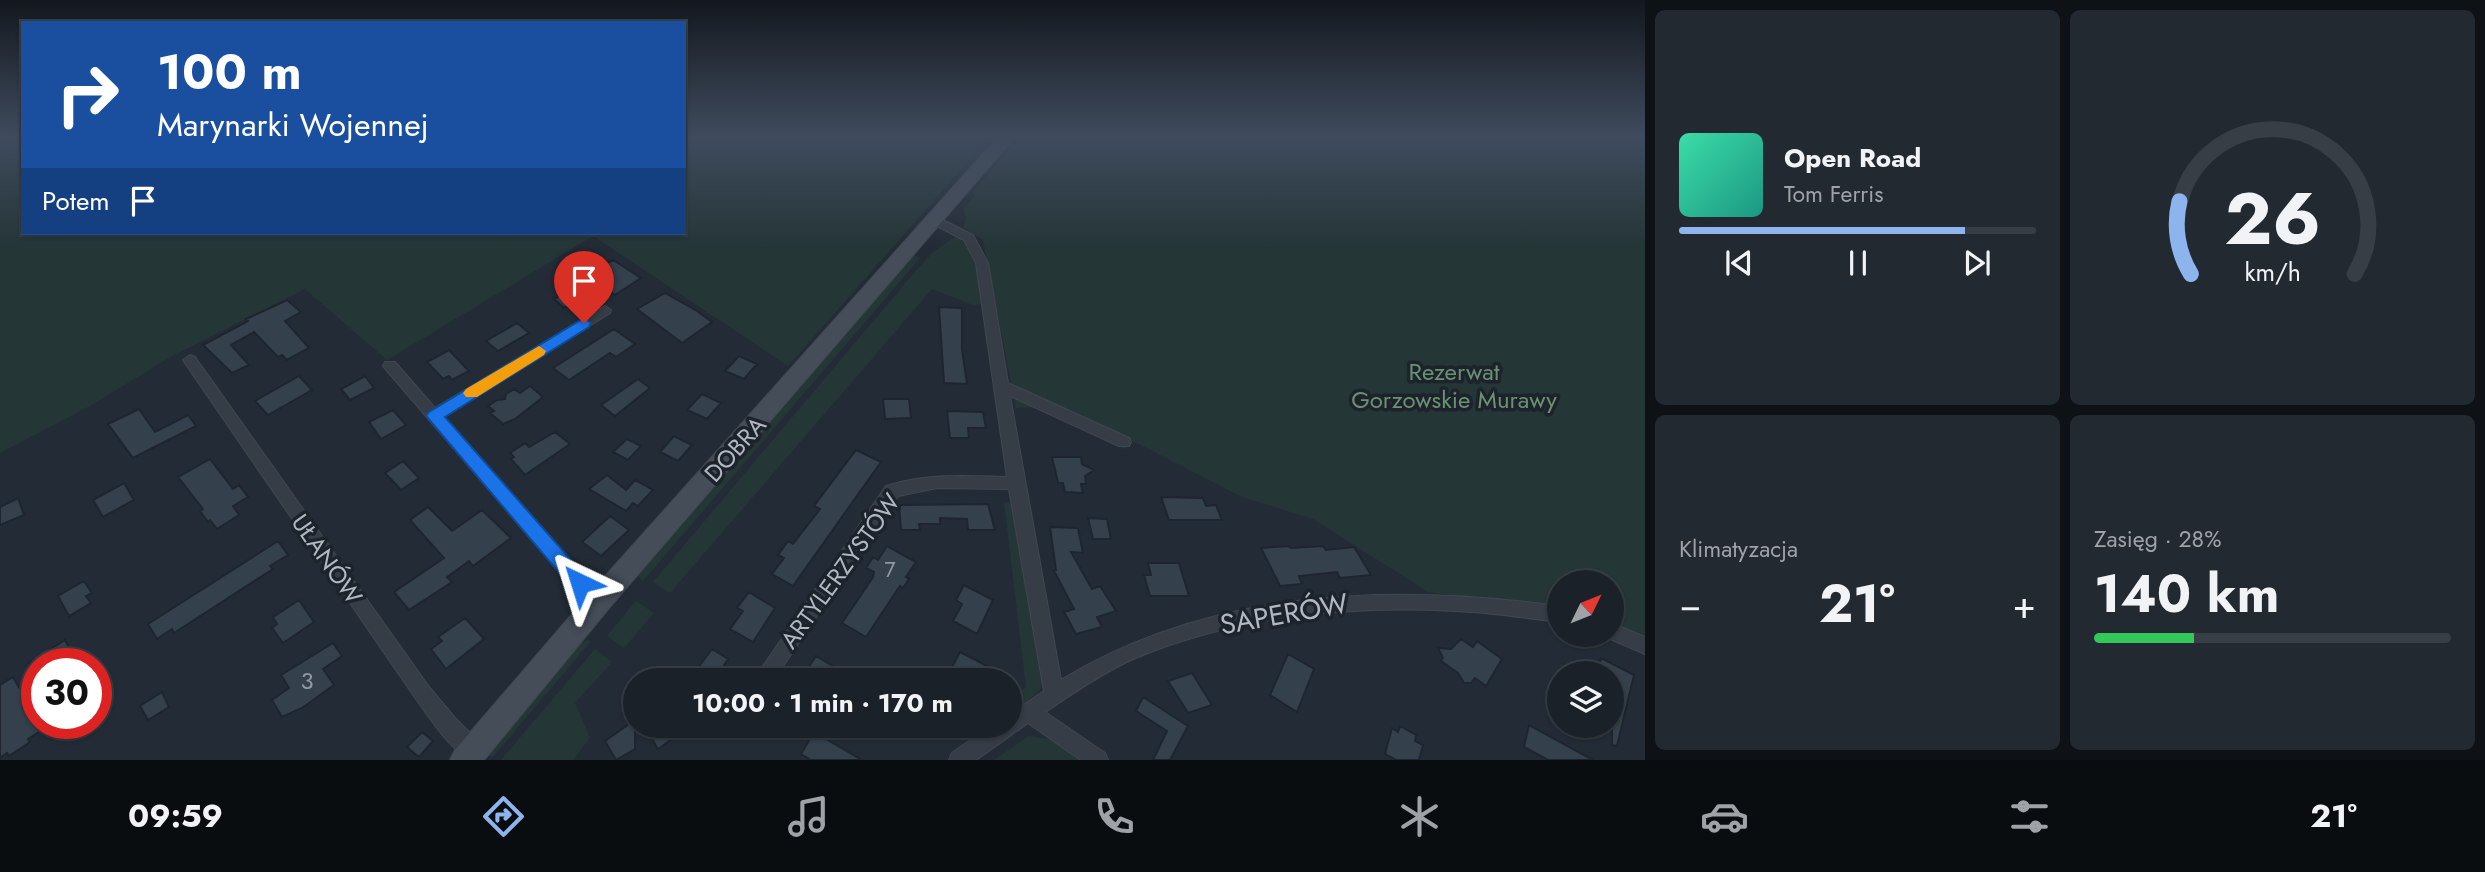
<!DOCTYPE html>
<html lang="pl">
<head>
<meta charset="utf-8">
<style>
	:root { --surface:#1a2128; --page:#232930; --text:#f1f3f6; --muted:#9fa3a8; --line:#383e45; --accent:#8db4ec }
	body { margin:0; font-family:Jost,sans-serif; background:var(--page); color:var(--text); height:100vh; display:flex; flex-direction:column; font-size:26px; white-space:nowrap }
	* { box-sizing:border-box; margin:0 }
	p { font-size:23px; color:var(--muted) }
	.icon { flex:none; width:38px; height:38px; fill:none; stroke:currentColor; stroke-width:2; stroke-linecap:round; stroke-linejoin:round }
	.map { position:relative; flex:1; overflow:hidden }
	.drawer { display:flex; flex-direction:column; gap:10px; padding:10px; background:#0e1216; width:840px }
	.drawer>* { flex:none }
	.banner { position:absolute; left:21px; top:21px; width:665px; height:214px; border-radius:0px; box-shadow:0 2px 5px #0004,0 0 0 2px var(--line); background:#1a4fa0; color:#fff; overflow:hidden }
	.needle { width:46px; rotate:47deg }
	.controls { position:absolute; left:1547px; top:570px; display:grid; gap:14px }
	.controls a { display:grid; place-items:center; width:77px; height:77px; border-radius:50%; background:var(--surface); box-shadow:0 2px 5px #0004,0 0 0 2px var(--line); font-size:35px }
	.speed { position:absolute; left:21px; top:648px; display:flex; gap:14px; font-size:35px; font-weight:700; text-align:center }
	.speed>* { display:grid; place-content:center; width:91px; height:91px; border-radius:50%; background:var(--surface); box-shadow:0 2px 5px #0004,0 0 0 2px var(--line); line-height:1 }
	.speed .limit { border:10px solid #d22; background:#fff; color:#111 }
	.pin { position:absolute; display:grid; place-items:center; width:60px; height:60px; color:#fff; margin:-72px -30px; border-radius:50% 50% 50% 0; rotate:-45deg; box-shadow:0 0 7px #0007 }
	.pin .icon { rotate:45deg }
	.me { position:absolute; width:77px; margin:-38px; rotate:319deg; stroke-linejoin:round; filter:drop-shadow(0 0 5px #0008) }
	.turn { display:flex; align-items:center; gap:24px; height:147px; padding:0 21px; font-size:32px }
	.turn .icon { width:91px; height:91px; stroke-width:2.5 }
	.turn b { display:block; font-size:49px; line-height:60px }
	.then { display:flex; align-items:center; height:66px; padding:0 21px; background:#0003; gap:14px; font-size:26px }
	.big { font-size:52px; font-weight:700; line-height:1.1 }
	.drawer .widget { flex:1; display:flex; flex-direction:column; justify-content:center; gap:10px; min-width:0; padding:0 24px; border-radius:10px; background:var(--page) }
	.drawer .dial { align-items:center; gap:0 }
	.dial svg { height:182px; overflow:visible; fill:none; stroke:var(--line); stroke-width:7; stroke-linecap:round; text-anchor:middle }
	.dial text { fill:var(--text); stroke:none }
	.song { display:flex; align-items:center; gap:21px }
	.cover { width:84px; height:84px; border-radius:10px; background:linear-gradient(135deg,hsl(160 70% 55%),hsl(170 70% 35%)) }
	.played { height:7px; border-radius:4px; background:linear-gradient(90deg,var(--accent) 80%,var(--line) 80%) }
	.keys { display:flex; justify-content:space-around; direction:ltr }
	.heat { display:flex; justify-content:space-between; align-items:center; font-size:38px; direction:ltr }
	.charge { height:10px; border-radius:5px; background:linear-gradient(90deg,#34c759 28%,var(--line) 0) }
	.drawer .tiles { flex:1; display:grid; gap:10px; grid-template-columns:repeat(2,1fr) }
	.trip { position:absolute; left:623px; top:668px; width:399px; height:70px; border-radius:35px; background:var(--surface); box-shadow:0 2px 5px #0004,0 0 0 2px var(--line); font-weight:700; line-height:70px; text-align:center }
	.dock { display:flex; height:112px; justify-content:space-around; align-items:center; background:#0a0d10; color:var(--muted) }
	.dock .icon { width:49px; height:49px }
	.dock .selected { color:var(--accent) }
	.dock b { font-size:32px; color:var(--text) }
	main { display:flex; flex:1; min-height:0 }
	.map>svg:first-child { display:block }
</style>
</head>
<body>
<main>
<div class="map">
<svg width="1645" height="760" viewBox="0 0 1645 760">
	<rect width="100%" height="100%" fill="#232c36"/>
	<path fill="#253637" d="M 0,138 L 23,138 L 23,233 L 684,233 L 684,138 L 989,138 L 788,366 L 593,236 L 387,360 L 305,289 L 174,355 L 88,407 L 0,453 Z
		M 1019,138 L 1645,138 L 1645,639 L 1612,623 L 1612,583 L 1559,583 L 1559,612 L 1428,592 L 1313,519 L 1242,497 L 1131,440 L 1125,449 L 1037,407 L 1016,408 L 983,240 L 963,227 L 966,219 L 964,208 L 974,197 L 973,192 Z
		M 956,236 C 978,250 978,281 982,304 L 973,305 L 932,289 L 670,593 L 653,582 L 914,273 L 933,252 Z
		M 914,255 L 920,258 L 643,581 L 638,576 Z
		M 1004,502 L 1014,503 L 1044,674 L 1040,690 L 1010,716 L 1010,697 L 1026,687 Z
		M 636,601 L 654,613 L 624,648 L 607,636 Z
		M 587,640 L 591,641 L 493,757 L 484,754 L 581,643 Z
		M 595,649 L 612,662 L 575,703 L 590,738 L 573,760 L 501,760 Z
		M 1029,736 L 1058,741 L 1085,760 L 994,760 Z"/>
	<path fill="#35404d" stroke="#1e252e" stroke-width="2" d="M 613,260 L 641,278 L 615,295 L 609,291 L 599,297 L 586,288 L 602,277 L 594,271 Z
		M 573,289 L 584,297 L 564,308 L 554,299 Z
		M 665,293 L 697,311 L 712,322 L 682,343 L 637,309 Z
		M 287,300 L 301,312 L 285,321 L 309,348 L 287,360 L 282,355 L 278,357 L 254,332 L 231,345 L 249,365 L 232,373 L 203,345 L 248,321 L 246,319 Z
		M 939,307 L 962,308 L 962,349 L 967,384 L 944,383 Z
		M 517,323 L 529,333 L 498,351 L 486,341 Z
		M 614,329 L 635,344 L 616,357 L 610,353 L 569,380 L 553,368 Z
		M 449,350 L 469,371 L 452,380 L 449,376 L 443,379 L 427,362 Z
		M 739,356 L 757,364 L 744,379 L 725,371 Z
		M 299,376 L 312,390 L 268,415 L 255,401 Z
		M 365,376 L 374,388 L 350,400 L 341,389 Z
		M 638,379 L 650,388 L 615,416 L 601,405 Z
		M 530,386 L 543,397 L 515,419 L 503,424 L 490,413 L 494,411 L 488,406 L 497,400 L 505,399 L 506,394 L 514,389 L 520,393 Z
		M 702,394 L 721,403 L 707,419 L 687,410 Z
		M 883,399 L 909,399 L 911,418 L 885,419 Z
		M 139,409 L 155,432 L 188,415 L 196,426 L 133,458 L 108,424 Z
		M 393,410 L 406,425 L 381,439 L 369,422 Z
		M 947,411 L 983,412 L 986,428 L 968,428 L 969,438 L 950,438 Z
		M 555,432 L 570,444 L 525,475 L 511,459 L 514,457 L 510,453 L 525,443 L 529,447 Z
		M 674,436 L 692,445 L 678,461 L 660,452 Z
		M 627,439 L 641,446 L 628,460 L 613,452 Z
		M 856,450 L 881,462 L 793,586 L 772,574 L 784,558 L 778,555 L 788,541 L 793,544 L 820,509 L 814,506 Z
		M 1052,457 L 1081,457 L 1082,464 L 1094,470 L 1085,476 L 1086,484 L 1081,484 L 1083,493 L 1065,492 L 1063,483 L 1058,483 Z
		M 210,459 L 233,489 L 239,485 L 248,497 L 233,506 L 239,515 L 217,529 L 210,520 L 208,522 L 200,511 L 203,509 L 178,477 Z
		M 403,461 L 419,478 L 401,490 L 385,473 Z
		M 607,475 L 626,490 L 635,480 L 653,490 L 638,506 L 633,503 L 626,511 L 589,489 Z
		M 124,483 L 134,500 L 103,517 L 93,500 Z
		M 1161,497 L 1203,498 L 1206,506 L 1216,505 L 1222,520 L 1169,520 Z
		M 18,498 L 24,515 L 0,525 L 0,507 Z
		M 988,504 L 995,530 L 968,530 L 967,519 L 940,518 L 940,524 L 919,524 L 920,530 L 901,530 L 899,505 Z
		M 428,507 L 452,531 L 482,510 L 511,538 L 473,566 L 469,561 L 447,577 L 452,582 L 409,610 L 394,592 L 444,558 L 410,520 Z
		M 610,516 L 629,530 L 601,556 L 582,542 Z
		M 1088,518 L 1107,519 L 1111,539 L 1093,539 Z
		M 1050,527 L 1078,528 L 1083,553 L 1071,552 L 1092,589 L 1100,586 L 1116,611 L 1097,617 L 1102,627 L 1076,634 L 1064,612 L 1074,609 L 1054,571 L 1056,570 Z
		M 278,541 L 288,555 L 270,566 L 273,569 L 174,633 L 172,629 L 157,639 L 148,624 Z
		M 887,546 L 916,562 L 906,577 L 909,579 L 903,588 L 900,586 L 866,637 L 842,623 L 873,577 L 874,572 L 866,568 L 873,557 L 878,560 Z
		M 1289,546 L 1291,548 L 1323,546 L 1326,550 L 1354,547 L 1371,575 L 1340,578 L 1337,572 L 1299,576 L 1302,584 L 1280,586 L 1261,548 Z
		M 1148,563 L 1179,563 L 1189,596 L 1150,596 L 1144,575 L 1151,575 Z
		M 84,581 L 92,593 L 86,596 L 91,603 L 69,616 L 58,596 Z
		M 964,585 L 993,600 L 977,634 L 953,621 L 962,604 L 956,600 Z
		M 749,592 L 775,608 L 753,642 L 730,629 L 743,611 L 737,608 Z
		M 299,600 L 314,622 L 283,643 L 272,628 L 277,624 L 273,617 Z
		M 465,618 L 484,639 L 446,669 L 431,649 L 442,641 L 438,637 Z
		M 1461,639 L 1473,647 L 1477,641 L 1502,659 L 1486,686 L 1475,678 L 1471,683 L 1464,683 L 1458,673 L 1441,661 L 1443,658 L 1438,648 L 1451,649 Z
		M 65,640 L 74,658 L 65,663 L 29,663 Z
		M 333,643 L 342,656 L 323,669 L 334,685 L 302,708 L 282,717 L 272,700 L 289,688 L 281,675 Z
		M 712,649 L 728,659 L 723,667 L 731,672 L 725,681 L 688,681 Z
		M 960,652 L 993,669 L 987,681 L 965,681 L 949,673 Z
		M 1288,654 L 1314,669 L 1297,712 L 1270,695 Z
		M 816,656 L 858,681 L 799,681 Z
		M 1601,658 L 1634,675 L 1617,746 L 1612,745 L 1612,674 L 1597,674 Z
		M 1192,673 L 1212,705 L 1188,713 L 1168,681 Z
		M 13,677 L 31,708 L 37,704 L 37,723 L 53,723 L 28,739 L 30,742 L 9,756 L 7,753 L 0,758 L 0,685 Z
		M 162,692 L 169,707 L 148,720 L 140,706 Z
		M 1143,697 L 1188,726 L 1170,760 L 1153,760 L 1167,731 L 1136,711 Z
		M 635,720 L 635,749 L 616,760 L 605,741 Z
		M 1529,725 L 1593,760 L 1548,760 L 1524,747 Z
		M 644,726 L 690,726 L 658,749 Z
		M 1400,726 L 1416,735 L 1415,741 L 1423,745 L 1419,760 L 1396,760 L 1385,754 L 1392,728 L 1398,732 Z
		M 422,732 L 433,741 L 419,757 L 407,747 Z
		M 814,732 L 862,760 L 811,760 L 801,754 Z"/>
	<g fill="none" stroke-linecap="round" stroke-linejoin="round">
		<g stroke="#404750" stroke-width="2">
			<path id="street" d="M 935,216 L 973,235 L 988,263 L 1008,383 L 1129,438 L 1131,442 L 1129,446 L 1119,446 L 1010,396 L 1061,680 C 1210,589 1390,583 1559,606 L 1559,622 C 1524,618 1489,612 1454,611 C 1346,605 1231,617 1131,660 C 1101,674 1072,694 1045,712 L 1105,753 L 1108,760 L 1081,760 L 1028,723 L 976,760 L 949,760 L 952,753 L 991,726 L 1010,726 L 1010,714 L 1044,691 L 1009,489 L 937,488 L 898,496 L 773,681 L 753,681 L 886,486 C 927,473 965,476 1007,477 L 976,263 L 964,240 L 931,223 L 931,217 Z
				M 605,306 L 611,310 L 610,313 L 443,417 L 604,598 L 607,604 L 604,610 L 598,612 L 592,610 L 383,366 L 385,362 L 395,362 L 435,408 Z
				M 190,355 L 195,357 L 429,687 L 455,718 L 480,743 L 483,750 L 480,757 L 473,760 C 449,750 431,719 416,699 L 185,363 L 183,360 Z
				M 1612,623 L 1645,637 L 1645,654 L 1606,637 L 1612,635 Z"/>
		</g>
		<g stroke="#404750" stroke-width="2">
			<path id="secondary" d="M 997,138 L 1014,138 L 609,608 L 484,760 L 450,760 L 455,750 L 591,592 Z"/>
		</g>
		<use href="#street" fill="#363d47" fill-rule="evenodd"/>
		<use href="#secondary" fill="#454d59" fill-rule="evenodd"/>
	</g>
	<linearGradient id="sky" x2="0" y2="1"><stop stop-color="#13181e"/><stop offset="0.56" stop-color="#3f4b5d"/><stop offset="1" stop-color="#3f4b5d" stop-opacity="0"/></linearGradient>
	<rect width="1645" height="245" fill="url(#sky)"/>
	<path fill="#1a73e8" stroke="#114b97" stroke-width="2" d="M 584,318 L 591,323 L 589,327 L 445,417 L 586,577 L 589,583 L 586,589 L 580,591 L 573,589 L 426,416 L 429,412 Z"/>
	<path fill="#f59e0b" d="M 539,346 L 546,351 L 544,355 L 477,397 L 466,397 L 463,393 L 466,389 Z"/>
	<g text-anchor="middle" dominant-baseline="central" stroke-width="7" stroke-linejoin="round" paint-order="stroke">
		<g font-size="21" fill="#9098a4">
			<text x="890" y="570">7</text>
		</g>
		<g font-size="24" fill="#6b9173" stroke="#1c232b">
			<text x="1454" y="371">Rezerwat<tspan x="1454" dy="28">Gorzowskie Murawy</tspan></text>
		</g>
		<g font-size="24" fill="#b1b8c3" stroke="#1c232b">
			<text transform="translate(735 449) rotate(-48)">DOBRA</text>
			<text transform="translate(327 559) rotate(55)">UŁANÓW</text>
			<text transform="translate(840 571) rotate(-54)">ARTYLERZYSTÓW</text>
		</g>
		<g font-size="24" fill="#9098a4">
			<text x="307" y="680">3</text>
		</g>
		<g font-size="28" fill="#b1b8c3" stroke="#1c232b">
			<text transform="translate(1284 614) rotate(-10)">SAPERÓW</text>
		</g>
	</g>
</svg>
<div class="controls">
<a><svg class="needle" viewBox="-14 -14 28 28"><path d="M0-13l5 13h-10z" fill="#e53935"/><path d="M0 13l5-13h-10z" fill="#9fa3a8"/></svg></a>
<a><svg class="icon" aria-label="layers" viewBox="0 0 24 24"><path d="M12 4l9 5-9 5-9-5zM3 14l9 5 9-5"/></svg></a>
</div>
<div class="speed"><div class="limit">30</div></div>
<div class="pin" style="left:584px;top:323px;background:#d93025"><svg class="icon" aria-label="arrive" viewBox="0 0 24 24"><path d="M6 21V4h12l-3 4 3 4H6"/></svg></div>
<svg class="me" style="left:580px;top:583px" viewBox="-20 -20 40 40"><path d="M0-17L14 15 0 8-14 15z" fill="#1a73e8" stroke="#fff" stroke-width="4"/></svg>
<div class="trip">10:00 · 1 min · 170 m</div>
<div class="banner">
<div class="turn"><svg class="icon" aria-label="right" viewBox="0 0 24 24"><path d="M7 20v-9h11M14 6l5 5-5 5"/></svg><div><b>100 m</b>Marynarki Wojennej</div></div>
<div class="then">Potem<svg class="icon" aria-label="arrive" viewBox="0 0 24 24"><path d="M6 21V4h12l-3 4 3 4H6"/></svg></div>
</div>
</div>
<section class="drawer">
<div class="tiles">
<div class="widget">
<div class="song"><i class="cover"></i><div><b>Open Road</b><p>Tom Ferris</p></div></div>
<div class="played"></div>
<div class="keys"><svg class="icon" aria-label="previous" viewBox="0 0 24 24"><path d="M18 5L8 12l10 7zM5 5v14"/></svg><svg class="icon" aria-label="pause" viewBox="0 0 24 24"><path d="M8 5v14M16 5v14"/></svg><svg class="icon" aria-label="next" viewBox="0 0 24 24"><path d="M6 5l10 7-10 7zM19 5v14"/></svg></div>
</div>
<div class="widget dial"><svg viewBox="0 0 100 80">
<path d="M14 69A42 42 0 1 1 86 69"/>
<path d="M14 69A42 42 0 0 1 9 37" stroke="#8db4ec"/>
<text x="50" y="56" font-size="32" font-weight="700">26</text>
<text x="50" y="72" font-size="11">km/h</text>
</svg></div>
<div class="widget"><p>Klimatyzacja</p>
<div class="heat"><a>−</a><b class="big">21°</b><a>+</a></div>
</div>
<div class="widget"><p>Zasięg · 28%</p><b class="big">140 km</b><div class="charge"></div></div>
</div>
</section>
</main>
<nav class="dock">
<b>09:59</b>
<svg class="icon selected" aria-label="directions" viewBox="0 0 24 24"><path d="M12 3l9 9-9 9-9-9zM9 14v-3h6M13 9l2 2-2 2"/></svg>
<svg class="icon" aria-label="music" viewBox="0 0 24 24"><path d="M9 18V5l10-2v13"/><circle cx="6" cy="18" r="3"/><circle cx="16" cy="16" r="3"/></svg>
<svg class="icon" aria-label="phone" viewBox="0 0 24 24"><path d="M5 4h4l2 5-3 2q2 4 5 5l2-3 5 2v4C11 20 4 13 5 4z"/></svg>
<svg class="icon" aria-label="climate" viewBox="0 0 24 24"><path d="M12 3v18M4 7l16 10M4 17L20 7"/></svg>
<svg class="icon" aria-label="car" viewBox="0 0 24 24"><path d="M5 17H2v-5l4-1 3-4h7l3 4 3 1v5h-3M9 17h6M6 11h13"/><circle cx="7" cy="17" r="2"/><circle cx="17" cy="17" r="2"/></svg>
<svg class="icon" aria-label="filters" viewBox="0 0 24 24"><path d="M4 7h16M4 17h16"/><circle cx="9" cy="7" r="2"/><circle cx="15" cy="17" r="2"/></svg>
<b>21°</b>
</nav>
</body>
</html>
